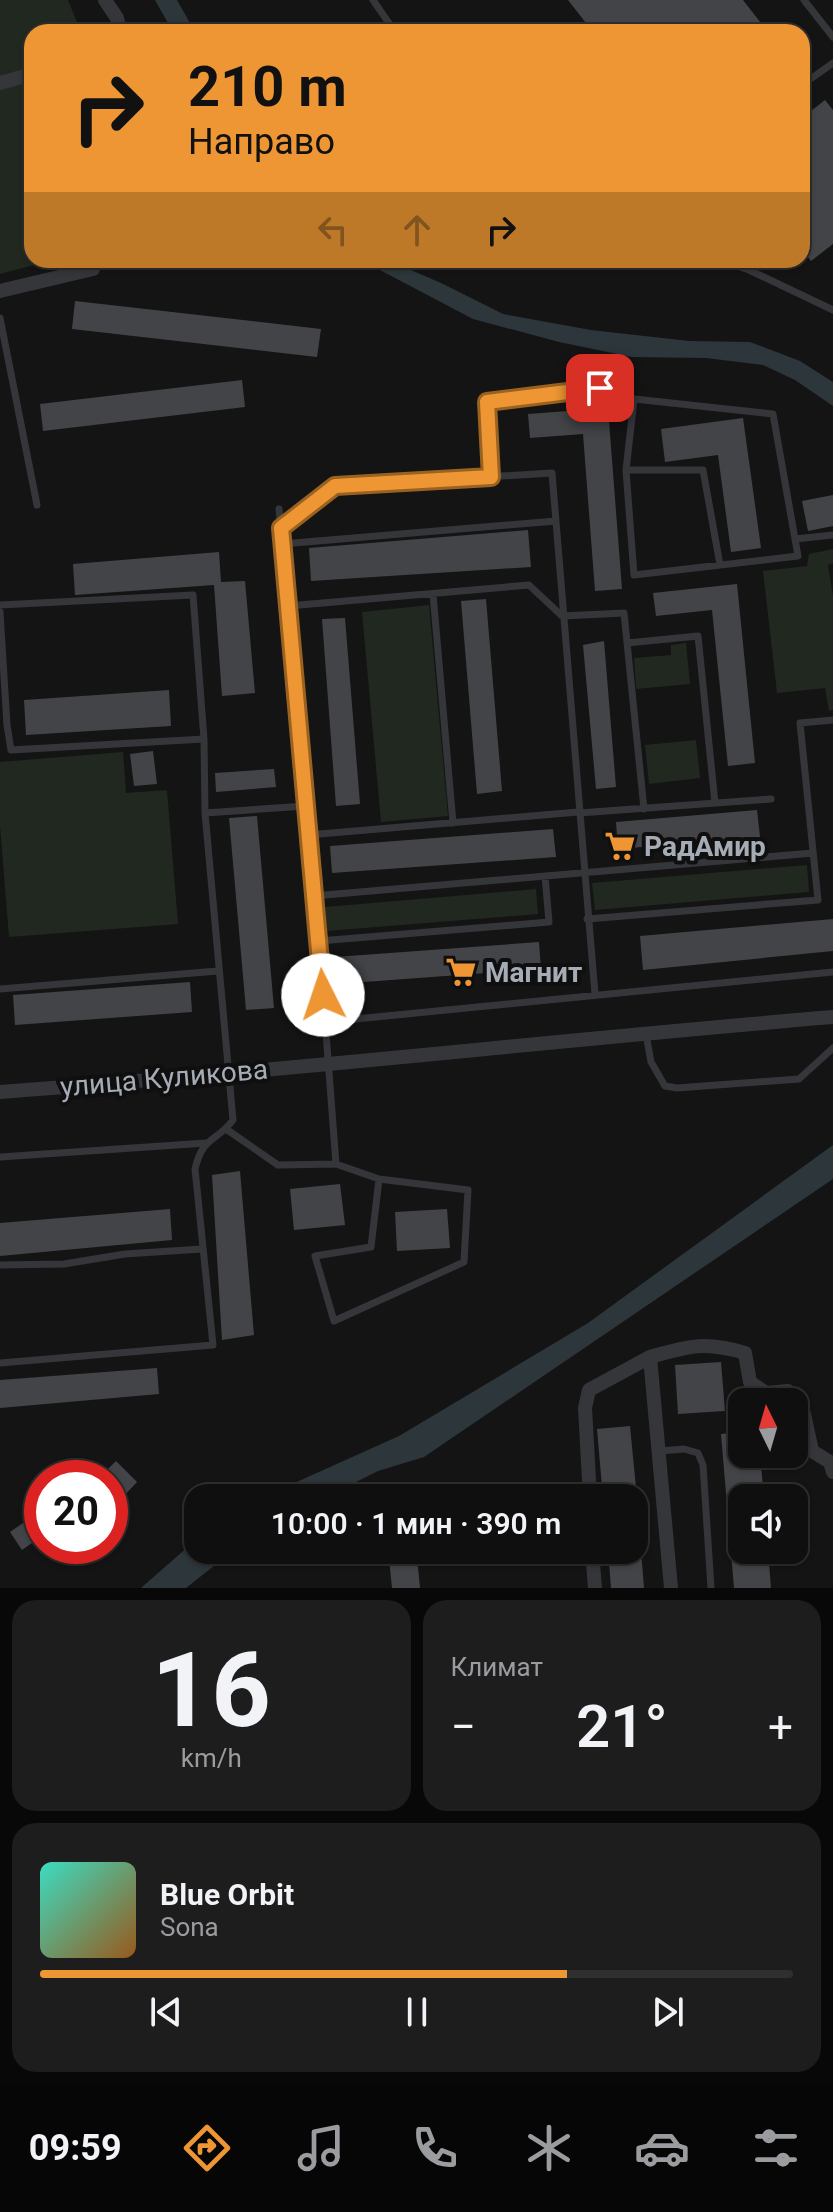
<!DOCTYPE html>
<html lang="ru">
<head>
<meta charset="utf-8">
<style>
	:root { --surface:#0f0f10; --page:#1d1d1e; --text:#f1f3f6; --muted:#9b9c9f; --line:#2f2f30; --accent:#ed9633 }
	body { margin:0; font-family:Roboto,sans-serif; background:var(--page); color:var(--text); height:100vh; display:flex; flex-direction:column; font-size:30px; white-space:nowrap }
	* { box-sizing:border-box; margin:0 }
	p { font-size:26px; color:var(--muted) }
	.icon { flex:none; width:44px; height:44px; fill:none; stroke:currentColor; stroke-width:2; stroke-linecap:round; stroke-linejoin:round }
	.map { position:relative; height:1588px; overflow:hidden }
	.details { display:flex; flex-direction:column; gap:12px; padding:12px; background:#080809; flex:1 }
	.details>* { flex:none }
	.guide { position:absolute; left:24px; top:24px; width:786px; height:244px; border-radius:24px; box-shadow:0 2px 6px #0004,0 0 0 2px var(--line); background:#ed9633; color:#111; overflow:hidden }
	.needle { width:52px; rotate:355deg }
	.tools { position:absolute; left:728px; top:1388px; display:grid; gap:16px }
	.tools a { display:grid; place-items:center; width:80px; height:80px; border-radius:16px; background:var(--surface); box-shadow:0 2px 6px #0004,0 0 0 2px var(--line); font-size:40px }
	.speed { position:absolute; left:24px; top:1460px; display:flex; gap:16px; font-size:40px; font-weight:700; text-align:center }
	.speed>* { display:grid; place-content:center; width:104px; height:104px; border-radius:50%; background:var(--surface); box-shadow:0 2px 6px #0004,0 0 0 2px var(--line); line-height:1 }
	.speed .limit { border:12px solid #d22; background:#fff; color:#111 }
	.pin { position:absolute; display:grid; place-items:center; width:68px; height:68px; color:#fff; margin:-34px; border-radius:16px; box-shadow:0 4px 12px #0006 }
	.me { position:absolute; width:88px; margin:-44px; rotate:356deg; stroke-linejoin:round; filter:drop-shadow(0 0 6px #0008) }
	.turn { display:flex; align-items:center; gap:28px; height:168px; padding:0 32px; font-size:36px }
	.turn .icon { width:104px; height:104px; stroke-width:2.5 }
	.turn b { display:block; font-size:56px; line-height:68px }
	.lanes { display:flex; align-items:center; height:76px; padding:0 32px; background:#0003; justify-content:center; gap:40px; direction:ltr }
	.lanes .off { opacity:.35 }
	.big { font-size:60px; font-weight:600; line-height:1.1 }
	.details .card { flex:1; display:flex; flex-direction:column; justify-content:center; gap:12px; min-width:0; padding:0 28px; border-radius:24px; background:var(--page) }
	.details .dial { align-items:center; gap:0 }
	.dial b { font-size:104px; line-height:1 }
	.song { display:flex; align-items:center; gap:24px }
	.cover { width:96px; height:96px; border-radius:12px; background:linear-gradient(135deg,hsl(170 70% 55%),hsl(30 70% 35%)) }
	.played { height:8px; border-radius:4px; background:linear-gradient(90deg,var(--accent) 70%,var(--line) 70%) }
	.keys { display:flex; justify-content:space-around; direction:ltr }
	.heat { display:flex; justify-content:space-between; align-items:center; font-size:44px; direction:ltr }
	.details .tiles { flex:1; display:grid; gap:12px; grid-template-columns:1fr 1fr }
	.card:last-child { grid-column:span 2 }
	.trip { position:absolute; left:184px; top:1484px; width:464px; height:80px; border-radius:24px; background:var(--surface); box-shadow:0 2px 6px #0004,0 0 0 2px var(--line); font-weight:600; line-height:80px; text-align:center }
	.dock { display:flex; height:128px; justify-content:space-around; align-items:center; background:#060606; color:var(--muted) }
	.dock .icon { width:56px; height:56px }
	.dock .on { color:var(--accent) }
	.dock b { font-size:36px; color:var(--text) }
	.map>svg:first-child { display:block }
</style>
</head>
<body>
<div class="map">
<svg width="833" height="1588" viewBox="0 0 833 1588">
	<rect width="100%" height="100%" fill="#141415"/>
	<path fill="#202820" d="M 0,0 L 68,0 L 81,32 L 32,32 L 32,260 L 53,260 L 0,274 Z
		M 833,549 L 833,563 L 828,565 L 833,596 L 833,710 L 829,711 L 825,688 L 777,693 L 763,571 L 807,566 L 809,554 Z
		M 429,605 L 448,816 L 381,822 L 362,612 Z
		M 686,643 L 690,684 L 636,689 L 634,658 L 671,655 L 671,645 Z
		M 696,740 L 700,778 L 649,784 L 645,745 Z
		M 123,752 L 126,793 L 167,790 L 178,924 L 9,937 L 0,825 L 0,762 Z
		M 807,865 L 809,892 L 595,910 L 592,883 Z
		M 536,889 L 538,914 L 327,931 L 325,907 Z"/>
	<path fill="#2c363b" d="M 155,0 L 177,0 L 195,32 L 173,32 Z
		M 366,260 L 388,260 L 441,283 L 503,314 L 591,330 L 689,341 L 750,342 L 800,361 L 833,382 L 833,406 L 795,380 L 763,365 L 706,358 L 632,357 L 559,342 L 473,319 L 376,268 Z
		M 833,1145 L 833,1179 L 424,1457 L 378,1471 L 324,1498 L 261,1498 L 399,1436 L 588,1323 Z
		M 198,1538 L 198,1550 L 234,1550 L 186,1588 L 141,1588 Z"/>
	<path fill="#434448" d="M 568,0 L 743,0 L 768,32 L 593,32 Z
		M 825,100 L 833,110 L 833,244 L 811,261 L 802,249 L 802,118 Z
		M 75,301 L 321,329 L 317,357 L 72,329 Z
		M 242,380 L 245,407 L 43,431 L 40,404 Z
		M 608,408 L 622,589 L 595,591 L 583,434 L 530,438 L 528,414 Z
		M 743,418 L 761,548 L 731,552 L 718,455 L 665,462 L 661,429 Z
		M 833,495 L 833,526 L 808,531 L 802,501 Z
		M 528,530 L 531,567 L 311,581 L 309,548 Z
		M 219,552 L 221,582 L 245,581 L 255,693 L 222,696 L 214,585 L 75,595 L 73,564 Z
		M 737,584 L 755,763 L 728,766 L 712,610 L 656,616 L 653,593 Z
		M 486,599 L 502,791 L 477,794 L 461,601 Z
		M 345,618 L 360,804 L 336,806 L 322,619 Z
		M 604,641 L 616,787 L 596,789 L 583,645 Z
		M 169,690 L 171,726 L 26,735 L 24,700 Z
		M 153,751 L 157,784 L 134,786 L 130,754 Z
		M 274,769 L 276,787 L 216,792 L 215,773 Z
		M 757,810 L 760,837 L 618,849 L 616,822 Z
		M 257,816 L 274,1008 L 246,1010 L 229,818 Z
		M 553,829 L 556,857 L 332,873 L 330,846 Z
		M 833,919 L 833,951 L 643,970 L 640,936 Z
		M 539,942 L 541,969 L 337,984 L 335,957 Z
		M 190,982 L 192,1012 L 15,1025 L 13,995 Z
		M 240,1171 L 254,1335 L 222,1340 L 212,1175 Z
		M 340,1184 L 345,1225 L 294,1230 L 290,1189 Z
		M 170,1209 L 172,1240 L 0,1256 L 0,1223 Z
		M 447,1209 L 450,1248 L 397,1251 L 395,1212 Z
		M 721,1362 L 725,1411 L 678,1414 L 675,1365 Z
		M 157,1368 L 159,1394 L 0,1408 L 0,1380 Z
		M 630,1426 L 637,1498 L 603,1498 L 597,1429 Z
		M 742,1432 L 742,1454 L 760,1454 L 764,1498 L 742,1498 L 742,1550 L 768,1550 L 771,1588 L 734,1588 L 721,1434 Z
		M 116,1461 L 137,1482 L 121,1499 L 110,1488 L 110,1478 L 99,1478 Z
		M 36,1514 L 42,1523 L 42,1536 L 22,1550 L 10,1532 Z
		M 608,1550 L 641,1550 L 644,1588 L 611,1588 Z
		M 417,1557 L 420,1588 L 392,1588 L 389,1559 Z"/>
	<g fill="none" stroke-linecap="round" stroke-linejoin="round">
		<path stroke="#35363a" stroke-width="7" d="M 373,0 L 395,32
			M 804,0 L 833,37
			M 802,85 L 833,63
			M 718,260 L 749,270 L 833,310
			M 0,318 L 37,505
			M 634,399 L 773,414 L 795,539
			M 626,470 L 703,470 L 720,565
			M 491,477 L 487,402 L 600,388 L 634,399 L 626,470 L 634,575 L 798,556 L 795,539 L 833,535
			M 279,509 L 319,941 L 336,1164 L 379,1179 L 468,1190 L 464,1262 L 334,1321 L 315,1256 L 371,1247 L 379,1179
			M 281,528 L 335,486 L 552,473 L 595,994
			M 282,544 L 556,521
			M 433,594 L 453,823
			M 0,605 L 193,595 L 204,739 L 205,813 L 233,1120 C 217,1142 203,1135 195,1169 L 213,1345 L 0,1363
			M 288,606 L 529,585 L 562,616 L 624,613 L 644,809
			M 0,612 L 7,725 L 11,750 L 204,739
			M 627,643 L 698,636 L 715,803
			M 205,813 L 305,806
			M 579,813 L 771,799
			M 308,835 L 578,812
			M 313,896 L 813,853
			M 587,919 L 818,900 L 800,723 L 833,720
			M 319,941 L 549,922 L 545,876
			M 0,989 L 218,971
			M 325,1022 L 833,972
			M 646,1034 L 651,1062 L 665,1086 L 677,1088 L 799,1079 L 833,1048
			M 226,1129 L 278,1165 L 336,1164
			M 0,1157 L 206,1143
			M 0,1265 L 64,1264 L 125,1254 L 202,1249
			M 660,1451 L 684,1449 L 698,1453 L 703,1465 L 711,1588"/>
		<path stroke="#35363a" stroke-width="14" d="M 105,0 L 117,18 L 120,32
			M 0,83 L 32,74
			M 0,291 L 93,269 L 95,260
			M 0,1092 C 278,1072 555,1040 833,1017
			M 590,1498 L 585,1408 L 589,1390 L 650,1357
			M 592,1550 L 595,1588
			M 671,1588 L 650,1357 C 689,1346 705,1341 745,1353 L 750,1382 L 766,1393 L 788,1391 L 802,1405 L 812,1451 L 830,1462 L 833,1472"/>
	</g>
	<g fill="none" stroke-linecap="round" stroke-linejoin="round">
		<g stroke="#9a6221" stroke-width="20">
			<path id="route" d="M 323,995 L 281,528 L 335,486 L 491,477 L 487,402 L 600,388"/>
		</g>
		<use href="#route" stroke="#ed9633" stroke-width="14"/>
	</g>
	<defs>
		<g id="supermarket-bare" transform="scale(2.4)"><path d="M-6-5.5h2.5l.6 2H6L4.5 2H-2.5L-4.4-4H-6ZM-1.5 3.2a1.3 1.3 0 1 0 .1 0ZM3 3.2a1.3 1.3 0 1 0 .1 0Z" fill="#ed9633" stroke="#0f0f10" stroke-width="2.5" paint-order="stroke"/></g>
	</defs>
	<g fill-rule="evenodd">
		<use href="#supermarket-bare" x="620" y="846"/>
		<use href="#supermarket-bare" x="461" y="972"/>
	</g>
	<g text-anchor="middle" dominant-baseline="central" stroke-width="8" stroke-linejoin="round" paint-order="stroke">
		<g font-size="28" font-weight="bold" fill="#a6acb5" stroke="#0f0f10" text-anchor="start">
			<text x="644" y="846">РадАмир</text>
			<text x="485" y="972">Магнит</text>
		</g>
		<g font-size="28" fill="#a6acb5" stroke="#0f0f10">
			<text transform="translate(164 1078) rotate(-5)">улица Куликова</text>
		</g>
	</g>
</svg>
<div class="tools">
<a><svg class="needle" viewBox="-14 -14 28 28"><path d="M0-13l5 13h-10z" fill="#e53935"/><path d="M0 13l5-13h-10z" fill="#9b9c9f"/></svg></a>
<a><svg class="icon" aria-label="sound" viewBox="0 0 24 24"><path d="M4 9h4l5-4v14l-5-4H4zM17 9q2 3 0 6"/></svg></a>
</div>
<div class="speed"><div class="limit">20</div></div>
<div class="pin" style="left:600px;top:388px;background:#d93025"><svg class="icon" aria-label="arrive" viewBox="0 0 24 24"><path d="M6 21V4h12l-3 4 3 4H6"/></svg></div>
<svg class="me" style="left:323px;top:995px" viewBox="-20 -20 40 40"><circle r="19" fill="#fff"/><path d="M0-13L10 11 0 6-10 11z" fill="#ed9633"/></svg>
<div class="trip">10:00 · 1 мин · 390 m</div>
<div class="guide">
<div class="turn"><svg class="icon" aria-label="right" viewBox="0 0 24 24"><path d="M7 20v-9h11M14 6l5 5-5 5"/></svg><div><b>210 m</b>Направо</div></div>
<div class="lanes"><svg class="icon off" aria-label="left" viewBox="0 0 24 24"><path d="M17 20v-9H6M10 6l-5 5 5 5"/></svg><svg class="icon off" aria-label="ahead" viewBox="0 0 24 24"><path d="M12 20V5M6 11l6-6 6 6"/></svg><svg class="icon" aria-label="right" viewBox="0 0 24 24"><path d="M7 20v-9h11M14 6l5 5-5 5"/></svg></div>
</div>
</div>
<section class="details">
<div class="tiles">
<div class="card dial"><b>16</b><p>km/h</p></div>
<div class="card"><p>Климат</p>
<div class="heat"><a>−</a><b class="big">21°</b><a>+</a></div>
</div>
<div class="card">
<div class="song"><i class="cover"></i><div><b>Blue Orbit</b><p>Sona</p></div></div>
<div class="played"></div>
<div class="keys"><svg class="icon" aria-label="previous" viewBox="0 0 24 24"><path d="M18 5L8 12l10 7zM5 5v14"/></svg><svg class="icon" aria-label="pause" viewBox="0 0 24 24"><path d="M8 5v14M16 5v14"/></svg><svg class="icon" aria-label="next" viewBox="0 0 24 24"><path d="M6 5l10 7-10 7zM19 5v14"/></svg></div>
</div>
</div>
</section>
<nav class="dock">
<b>09:59</b>
<svg class="icon on" aria-label="directions" viewBox="0 0 24 24"><path d="M12 3l9 9-9 9-9-9zM9 14v-3h6M13 9l2 2-2 2"/></svg>
<svg class="icon" aria-label="music" viewBox="0 0 24 24"><path d="M9 18V5l10-2v13"/><circle cx="6" cy="18" r="3"/><circle cx="16" cy="16" r="3"/></svg>
<svg class="icon" aria-label="phone" viewBox="0 0 24 24"><path d="M5 4h4l2 5-3 2q2 4 5 5l2-3 5 2v4C11 20 4 13 5 4z"/></svg>
<svg class="icon" aria-label="climate" viewBox="0 0 24 24"><path d="M12 3v18M4 7l16 10M4 17L20 7"/></svg>
<svg class="icon" aria-label="car" viewBox="0 0 24 24"><path d="M5 17H2v-5l4-1 3-4h7l3 4 3 1v5h-3M9 17h6M6 11h13"/><circle cx="7" cy="17" r="2"/><circle cx="17" cy="17" r="2"/></svg>
<svg class="icon" aria-label="filters" viewBox="0 0 24 24"><path d="M4 7h16M4 17h16"/><circle cx="9" cy="7" r="2"/><circle cx="15" cy="17" r="2"/></svg>
</nav>
</body>
</html>
